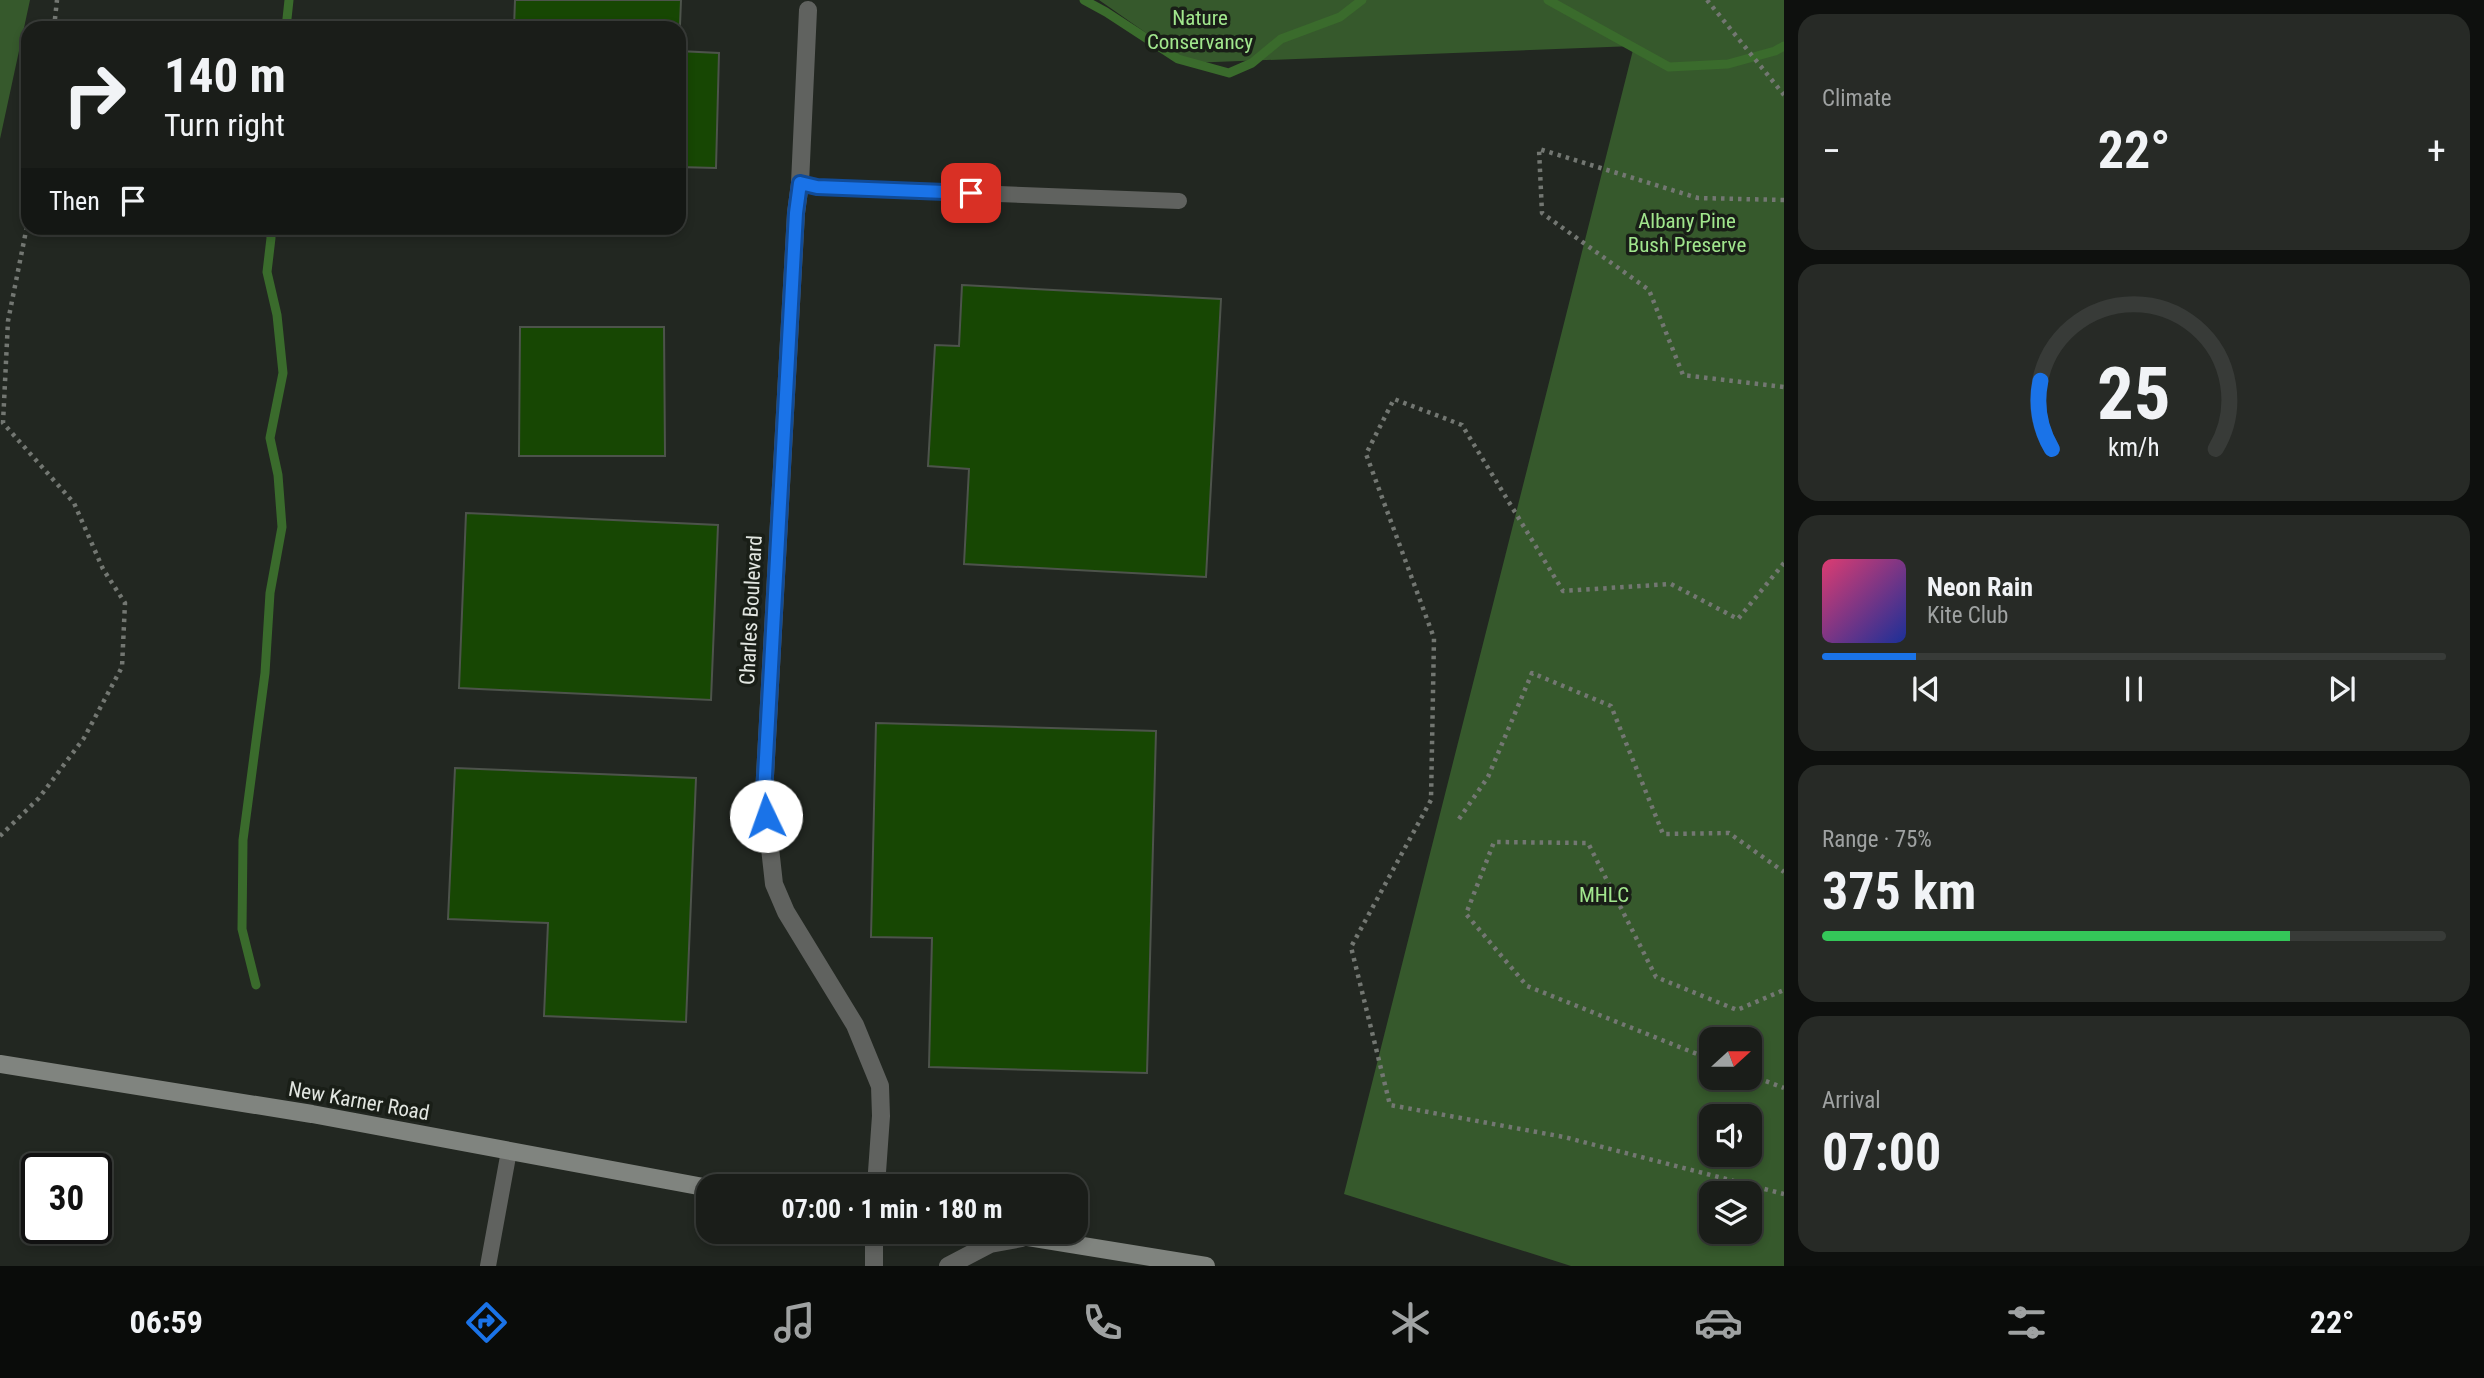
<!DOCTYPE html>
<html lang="en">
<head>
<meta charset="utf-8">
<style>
	:root { --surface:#1a1d19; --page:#272a26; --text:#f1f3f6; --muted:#9fa2a2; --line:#383b38; --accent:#1a73e8 }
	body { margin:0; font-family:"Roboto Condensed",sans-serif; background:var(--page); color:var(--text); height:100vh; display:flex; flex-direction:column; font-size:26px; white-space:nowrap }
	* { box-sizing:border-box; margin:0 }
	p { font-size:23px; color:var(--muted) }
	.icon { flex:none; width:38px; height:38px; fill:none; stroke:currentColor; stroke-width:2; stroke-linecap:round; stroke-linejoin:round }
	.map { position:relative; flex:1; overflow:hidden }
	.details { display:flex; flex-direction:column; gap:14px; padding:14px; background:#0e100e; width:700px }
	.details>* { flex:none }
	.hud { position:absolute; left:21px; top:21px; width:665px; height:214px; border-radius:21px; box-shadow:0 4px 10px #0003,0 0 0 2px var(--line); background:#1a1d19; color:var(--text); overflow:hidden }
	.needle { width:46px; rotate:69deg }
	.buttons { position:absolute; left:1699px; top:1027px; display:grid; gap:14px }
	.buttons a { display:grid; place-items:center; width:63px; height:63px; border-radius:14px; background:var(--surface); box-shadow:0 4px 10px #0003,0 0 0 2px var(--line); font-size:35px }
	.speed { position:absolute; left:21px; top:1153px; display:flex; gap:14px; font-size:35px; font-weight:700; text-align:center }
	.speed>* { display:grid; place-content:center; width:91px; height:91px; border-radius:50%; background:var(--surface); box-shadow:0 4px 10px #0003,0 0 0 2px var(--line); line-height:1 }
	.speed .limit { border:4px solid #111; border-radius:10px; background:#fff; color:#111 }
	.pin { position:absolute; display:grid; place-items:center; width:60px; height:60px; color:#fff; margin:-30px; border-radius:14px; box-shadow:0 4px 10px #0006 }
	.me { position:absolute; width:77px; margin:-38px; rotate:357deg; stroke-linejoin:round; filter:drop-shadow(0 0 5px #0008) }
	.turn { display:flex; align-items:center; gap:24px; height:147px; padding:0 28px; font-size:32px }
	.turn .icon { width:91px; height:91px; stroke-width:2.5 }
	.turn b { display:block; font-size:49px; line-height:60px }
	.then { display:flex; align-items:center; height:66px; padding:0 28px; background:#0003; gap:14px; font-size:26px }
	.big { font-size:52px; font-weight:700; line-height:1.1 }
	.details .tile { flex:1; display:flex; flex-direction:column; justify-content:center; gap:10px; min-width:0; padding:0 24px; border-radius:21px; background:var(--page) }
	.details .dial { align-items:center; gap:0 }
	.dial svg { height:182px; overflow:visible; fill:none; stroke:var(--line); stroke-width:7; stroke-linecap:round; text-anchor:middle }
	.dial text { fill:var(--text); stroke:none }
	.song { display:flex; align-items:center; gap:21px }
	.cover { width:84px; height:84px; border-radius:10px; background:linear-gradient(135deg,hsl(340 70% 55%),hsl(230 70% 35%)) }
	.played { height:7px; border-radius:4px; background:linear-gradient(90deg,var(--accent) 15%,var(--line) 15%) }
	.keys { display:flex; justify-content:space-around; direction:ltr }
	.heat { display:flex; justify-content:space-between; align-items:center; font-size:38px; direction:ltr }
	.charge { height:10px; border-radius:5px; background:linear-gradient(90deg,#34c759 75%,var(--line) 0) }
	.trip { position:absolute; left:696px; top:1174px; width:392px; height:70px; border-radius:21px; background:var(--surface); box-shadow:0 4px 10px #0003,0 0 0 2px var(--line); font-weight:700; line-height:70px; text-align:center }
	.dock { display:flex; height:112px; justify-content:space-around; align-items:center; background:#0a0c0a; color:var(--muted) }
	.dock .icon { width:49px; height:49px }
	.dock .active { color:var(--accent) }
	.dock b { font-size:32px; color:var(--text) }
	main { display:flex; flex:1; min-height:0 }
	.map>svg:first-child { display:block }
</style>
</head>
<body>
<main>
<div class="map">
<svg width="1784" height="1266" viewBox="0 0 1784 1266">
	<rect width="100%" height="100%" fill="#222721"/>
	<path fill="#36592c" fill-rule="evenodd" d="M 0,0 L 30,0 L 0,139 Z
		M 1099,0 L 1784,0 L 1784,1266 L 1571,1266 L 1344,1194 L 1634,46 L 1189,63 ZM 1712,1040 L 1750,1040 L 1750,1078 L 1712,1078 ZM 1712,1116 L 1750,1116 L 1750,1155 L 1712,1155 ZM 1712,1194 L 1750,1194 L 1750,1232 L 1712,1232 Z"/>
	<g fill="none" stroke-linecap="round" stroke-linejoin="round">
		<path stroke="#3a6b2c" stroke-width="9" d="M 1084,0 L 1106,12 L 1178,59 L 1229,73 L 1252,63 L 1281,39 L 1340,17 L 1362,0
			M 1548,0 L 1669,67 L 1728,64 L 1775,51 L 1784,46
			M 286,28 L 289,0
			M 256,985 L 242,929 L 243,840 L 265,673 L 270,593 L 282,527 L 278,475 L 270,438 L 283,373 L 277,315 L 267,272 L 271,238 L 270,228"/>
	</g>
	<path fill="#174703" stroke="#4d534b" stroke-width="2" d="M 515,0 L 681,0 L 679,51 L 719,53 L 716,168 L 679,167 L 679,28 L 514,28 Z
		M 962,285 L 1221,299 L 1206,577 L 964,564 L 969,469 L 928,466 L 935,345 L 959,346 Z
		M 520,327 L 664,327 L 665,456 L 519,456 Z
		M 466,513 L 718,525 L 711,700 L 459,688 Z
		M 876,723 L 1156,731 L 1147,1073 L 929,1067 L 932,938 L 871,937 Z
		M 455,768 L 696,778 L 686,1022 L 544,1016 L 548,923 L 448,919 Z"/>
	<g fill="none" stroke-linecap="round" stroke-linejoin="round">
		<path stroke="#737772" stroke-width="4.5" stroke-dasharray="3.5 5" stroke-linecap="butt" d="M 1707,0 L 1784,95
			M 54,28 L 57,0
			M 1784,200 L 1698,198 L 1539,149 L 1542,213 L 1649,290 L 1683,375 L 1784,387
			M 1784,563 L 1738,619 L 1671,584 L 1563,591 L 1462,425 L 1394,399 L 1366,454 L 1434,638 L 1431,800 L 1351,947 L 1390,1105 L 1564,1137 L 1784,1194
			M 1459,819 L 1488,777 L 1532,673 L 1611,706 L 1663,834 L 1729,833 L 1784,872
			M 0,836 L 39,798 L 84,738 L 122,667 L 125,603 L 103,569 L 74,503 L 3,423 L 8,321 L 28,221
			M 1712,1060 L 1527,986 L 1466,914 L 1494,842 L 1588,843 L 1656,977 L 1737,1010 L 1784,990
			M 1750,1075 L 1784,1088"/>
		<path stroke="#60625f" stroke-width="16" d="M 800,183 L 817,187 L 1179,201
			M 488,1266 L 509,1151"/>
		<path stroke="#60625f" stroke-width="18" d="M 808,10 L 800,183 L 796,213 L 764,794 L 774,884 L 786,912 L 855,1025 L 880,1086 L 881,1116 L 876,1186
			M 874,1232 L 874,1266
			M 948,1266 L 990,1244 L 1022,1238"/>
		<path stroke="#80847f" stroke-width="18" d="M 0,1064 L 312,1114 L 709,1188
			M 996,1232 L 1206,1266"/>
	</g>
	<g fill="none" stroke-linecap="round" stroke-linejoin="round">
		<g stroke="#114b97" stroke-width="18">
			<path id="route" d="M 766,816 L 764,794 L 796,213 L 800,183 L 817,187 L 971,193"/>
		</g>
		<use href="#route" stroke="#1a73e8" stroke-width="12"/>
	</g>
	<g text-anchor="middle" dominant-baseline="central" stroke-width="7" stroke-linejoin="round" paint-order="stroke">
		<g font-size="21" fill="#a1e68d" stroke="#191e17">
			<text x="1200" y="18">Nature<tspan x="1200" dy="24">Conservancy</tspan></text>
			<text x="1687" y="221">Albany Pine<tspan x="1687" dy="24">Bush Preserve</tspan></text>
			<text x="1604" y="895">MHLC</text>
		</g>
		<g font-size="21" fill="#e2e6e1" stroke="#191e17">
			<text transform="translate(751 610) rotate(-87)">Charles Boulevard</text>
			<text transform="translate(359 1101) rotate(10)">New Karner Road</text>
		</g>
	</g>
</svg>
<div class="buttons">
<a><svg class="needle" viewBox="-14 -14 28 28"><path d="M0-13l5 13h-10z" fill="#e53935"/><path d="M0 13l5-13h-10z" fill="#9fa2a2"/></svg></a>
<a><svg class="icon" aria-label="sound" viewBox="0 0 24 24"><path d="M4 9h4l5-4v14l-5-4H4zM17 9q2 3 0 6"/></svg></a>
<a><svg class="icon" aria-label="layers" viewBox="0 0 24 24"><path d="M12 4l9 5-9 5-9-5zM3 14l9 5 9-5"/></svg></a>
</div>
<div class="speed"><div class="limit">30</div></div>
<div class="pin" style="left:971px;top:193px;background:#d93025"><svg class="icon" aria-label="arrive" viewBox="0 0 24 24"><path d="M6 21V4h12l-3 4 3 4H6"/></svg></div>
<svg class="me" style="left:766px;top:816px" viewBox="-20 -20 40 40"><circle r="19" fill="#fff"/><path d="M0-13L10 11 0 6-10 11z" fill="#1a73e8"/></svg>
<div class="trip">07:00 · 1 min · 180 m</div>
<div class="hud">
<div class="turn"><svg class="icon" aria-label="right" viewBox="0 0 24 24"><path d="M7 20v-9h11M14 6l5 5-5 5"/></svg><div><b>140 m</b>Turn right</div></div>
<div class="then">Then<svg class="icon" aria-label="arrive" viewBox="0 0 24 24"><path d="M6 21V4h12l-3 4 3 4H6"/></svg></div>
</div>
</div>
<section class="details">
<div class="tile"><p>Climate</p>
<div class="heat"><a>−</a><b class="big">22°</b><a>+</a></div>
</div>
<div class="tile dial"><svg viewBox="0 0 100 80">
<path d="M14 69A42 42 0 1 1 86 69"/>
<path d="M14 69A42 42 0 0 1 9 39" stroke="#1a73e8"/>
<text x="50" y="56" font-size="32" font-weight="700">25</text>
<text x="50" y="72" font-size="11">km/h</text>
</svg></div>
<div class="tile">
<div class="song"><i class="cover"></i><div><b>Neon Rain</b><p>Kite Club</p></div></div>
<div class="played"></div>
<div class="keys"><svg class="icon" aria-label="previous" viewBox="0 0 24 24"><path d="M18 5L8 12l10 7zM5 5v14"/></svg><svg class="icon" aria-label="pause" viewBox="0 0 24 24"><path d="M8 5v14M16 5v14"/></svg><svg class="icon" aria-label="next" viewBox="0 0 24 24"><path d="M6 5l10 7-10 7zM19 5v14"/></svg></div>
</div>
<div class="tile"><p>Range · 75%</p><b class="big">375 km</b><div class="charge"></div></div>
<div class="tile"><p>Arrival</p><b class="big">07:00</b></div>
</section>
</main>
<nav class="dock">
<b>06:59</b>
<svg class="icon active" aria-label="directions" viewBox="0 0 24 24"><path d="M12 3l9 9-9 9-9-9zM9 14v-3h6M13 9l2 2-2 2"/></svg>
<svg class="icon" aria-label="music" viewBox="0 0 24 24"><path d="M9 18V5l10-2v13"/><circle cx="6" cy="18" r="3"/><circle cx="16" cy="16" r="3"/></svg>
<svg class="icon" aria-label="phone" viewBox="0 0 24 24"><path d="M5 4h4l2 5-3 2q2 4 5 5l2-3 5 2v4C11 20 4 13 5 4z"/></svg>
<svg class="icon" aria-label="climate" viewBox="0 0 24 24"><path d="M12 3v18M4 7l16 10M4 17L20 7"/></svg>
<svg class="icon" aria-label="car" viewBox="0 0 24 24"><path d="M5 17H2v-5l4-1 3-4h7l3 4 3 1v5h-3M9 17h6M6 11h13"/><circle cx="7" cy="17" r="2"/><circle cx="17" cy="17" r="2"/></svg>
<svg class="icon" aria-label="filters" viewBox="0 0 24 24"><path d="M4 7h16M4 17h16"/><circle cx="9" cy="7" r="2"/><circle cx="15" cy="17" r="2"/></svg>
<b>22°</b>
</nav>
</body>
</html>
